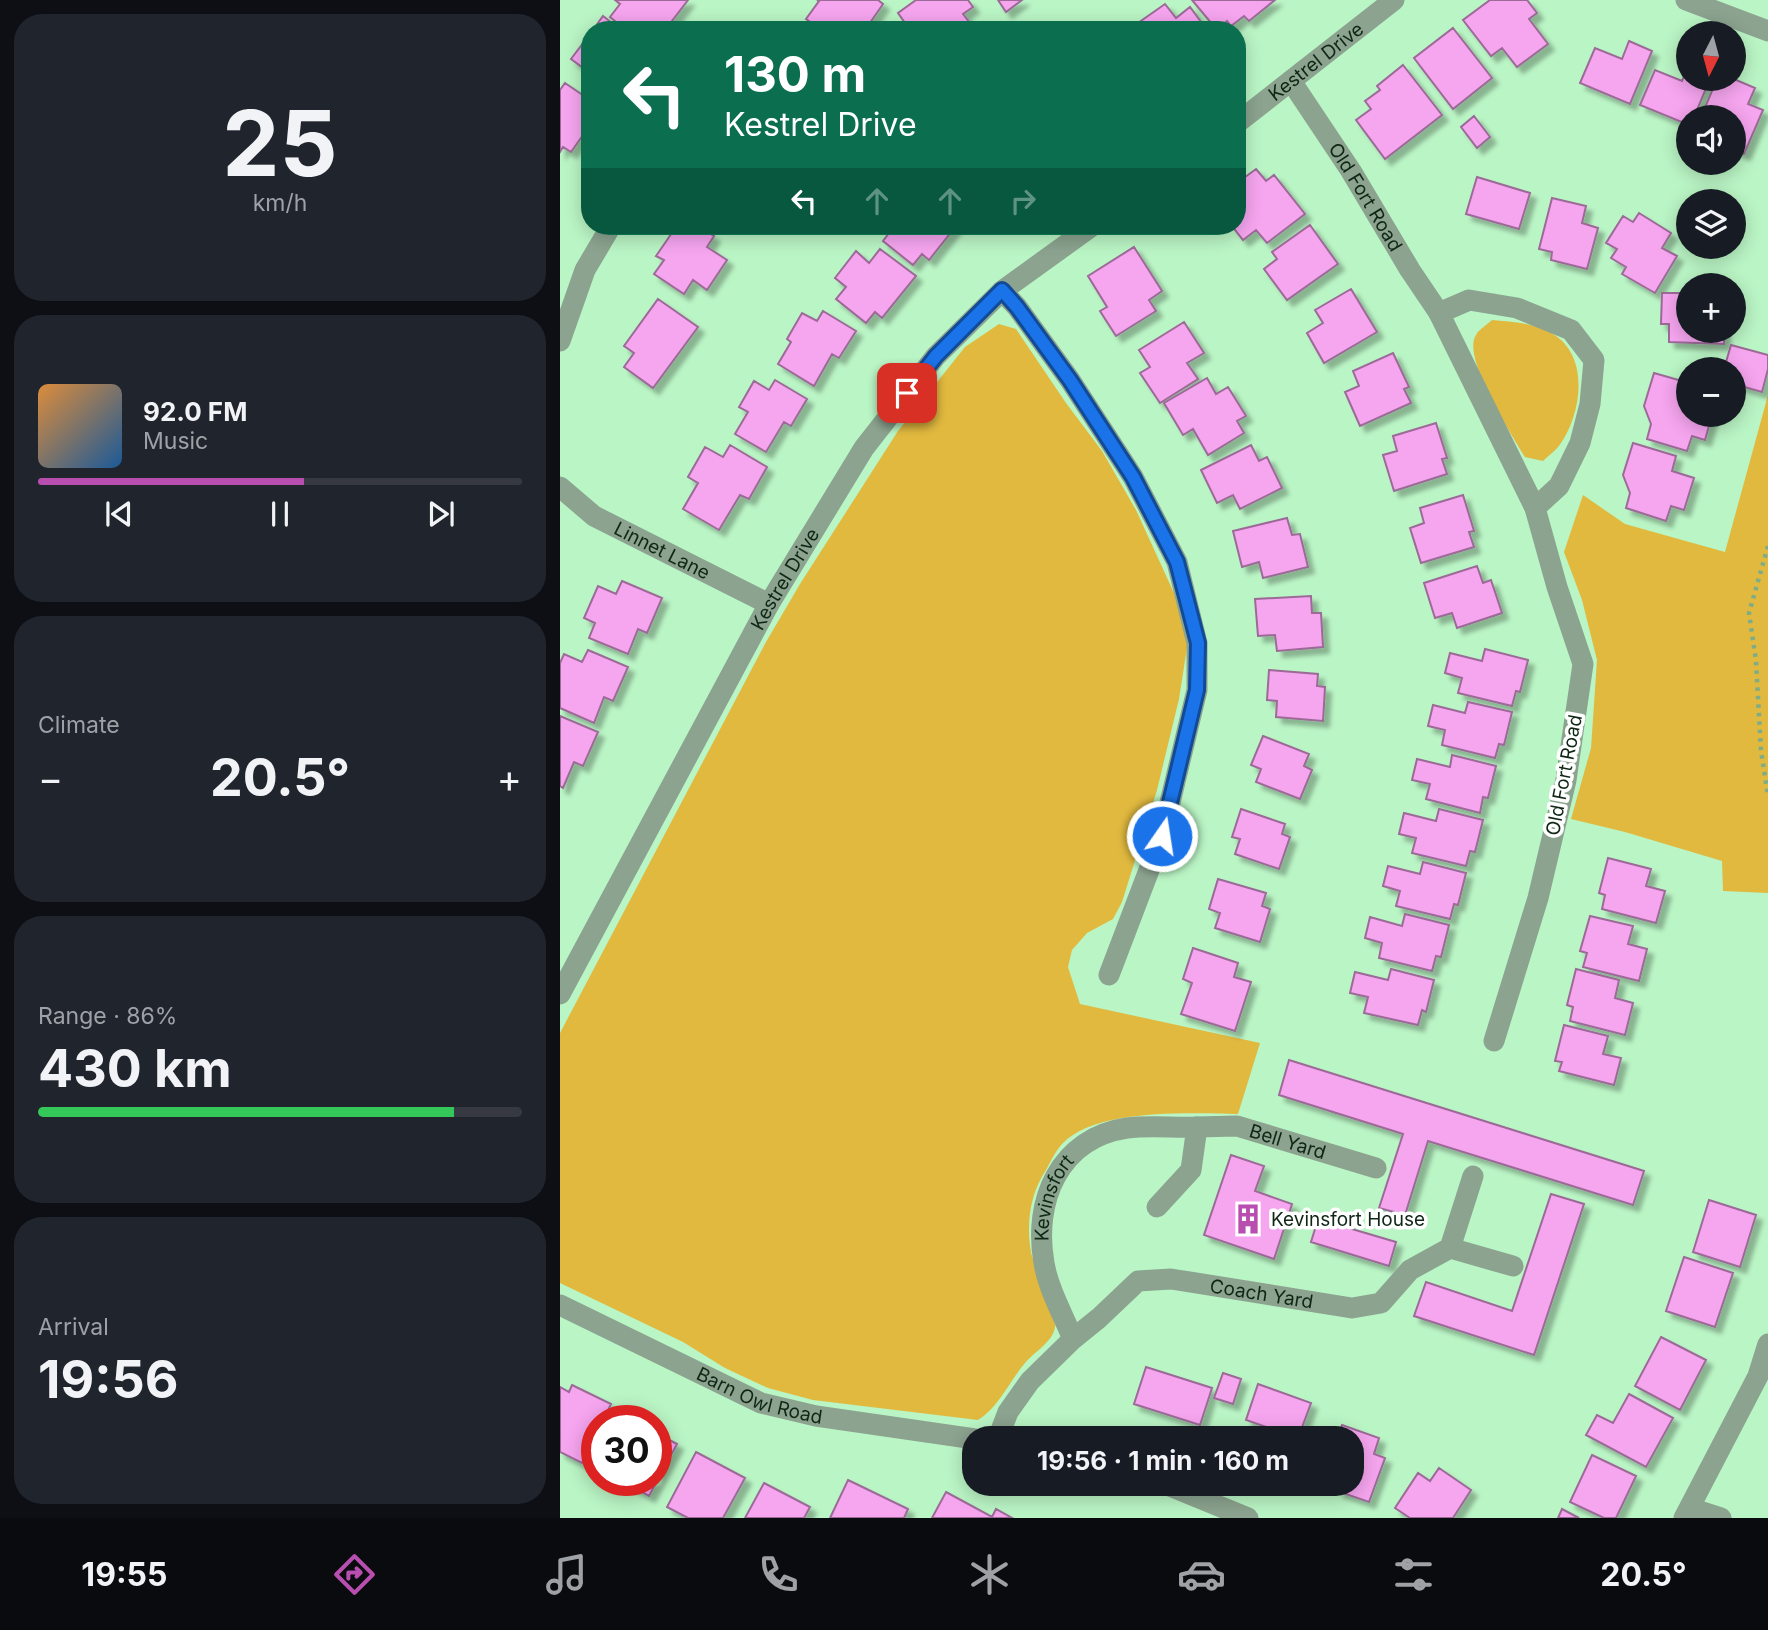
<!DOCTYPE html>
<html lang="en">
<head>
<meta charset="utf-8">
<style>
	:root { --surface:#171b24; --page:#20242c; --text:#f1f3f6; --muted:#9ea1a6; --line:#363941; --accent:#b74eb0 }
	body { margin:0; font-family:Inter,sans-serif; background:var(--page); color:var(--text); height:100vh; display:flex; flex-direction:column; font-size:26px; white-space:nowrap }
	* { box-sizing:border-box; margin:0 }
	p { font-size:23px; color:var(--muted) }
	.icon { flex:none; width:38px; height:38px; fill:none; stroke:currentColor; stroke-width:2; stroke-linecap:round; stroke-linejoin:round }
	.map { position:relative; flex:1; overflow:hidden }
	.side { display:flex; flex-direction:column; gap:14px; padding:14px; background:#0d0f14; width:560px }
	.side>* { flex:none }
	.hud { position:absolute; left:21px; top:21px; width:665px; height:214px; border-radius:28px; box-shadow:0 4px 18px #0003; background:#0b6e4f; color:#fff; overflow:hidden }
	.needle { width:46px; rotate:186deg }
	.tools { position:absolute; left:1116px; top:21px; display:grid; gap:14px }
	.tools a { display:grid; place-items:center; width:70px; height:70px; border-radius:50%; background:var(--surface); box-shadow:0 4px 18px #0003; font-size:35px }
	.speed { position:absolute; left:21px; top:1405px; display:flex; gap:14px; font-size:35px; font-weight:700; text-align:center }
	.speed>* { display:grid; place-content:center; width:91px; height:91px; border-radius:50%; background:var(--surface); box-shadow:0 4px 18px #0003; line-height:1 }
	.speed .limit { border:10px solid #d22; background:#fff; color:#111 }
	.pin { position:absolute; display:grid; place-items:center; width:60px; height:60px; color:#fff; margin:-30px; border-radius:14px; box-shadow:0 4px 10px #0006 }
	.me { position:absolute; width:77px; margin:-38px; rotate:13deg; stroke-linejoin:round; filter:drop-shadow(0 0 5px #0008) }
	.turn { display:flex; align-items:center; gap:24px; height:147px; padding:0 28px; font-size:32px }
	.turn .icon { width:91px; height:91px; stroke-width:2.5 }
	.turn b { display:block; font-size:49px; line-height:60px }
	.lanes { display:flex; align-items:center; height:66px; padding:0 28px; background:#0003; justify-content:center; gap:35px; direction:ltr }
	.lanes .off { opacity:.35 }
	.big { font-size:52px; font-weight:700; line-height:1.1 }
	.side .tile { flex:1; display:flex; flex-direction:column; justify-content:center; gap:10px; min-width:0; padding:0 24px; border-radius:28px; background:var(--page) }
	.side .dial { align-items:center; gap:0 }
	.dial b { font-size:91px; line-height:1 }
	.song { display:flex; align-items:center; gap:21px }
	.cover { width:84px; height:84px; border-radius:10px; background:linear-gradient(135deg,hsl(30 70% 55%),hsl(210 70% 35%)) }
	.played { height:7px; border-radius:4px; background:linear-gradient(90deg,var(--accent) 55%,var(--line) 55%) }
	.keys { display:flex; justify-content:space-around; direction:ltr }
	.heat { display:flex; justify-content:space-between; align-items:center; font-size:38px; direction:ltr }
	.charge { height:10px; border-radius:5px; background:linear-gradient(90deg,#34c759 86%,var(--line) 0) }
	.trip { position:absolute; left:402px; top:1426px; width:402px; height:70px; border-radius:28px; background:var(--surface); box-shadow:0 4px 18px #0003; font-weight:700; line-height:70px; text-align:center }
	.dock { display:flex; height:112px; justify-content:space-around; align-items:center; background:#090b0e; color:var(--muted) }
	.dock .icon { width:49px; height:49px }
	.dock .active { color:var(--accent) }
	.dock b { font-size:32px; color:var(--text) }
	main { display:flex; flex:1; min-height:0 }
	.map>svg:first-child { display:block }
</style>
</head>
<body>
<main>
<section class="side">
<div class="tile dial"><b>25</b><p>km/h</p></div>
<div class="tile">
<div class="song"><i class="cover"></i><div><b>92.0 FM</b><p>Music</p></div></div>
<div class="played"></div>
<div class="keys"><svg class="icon" aria-label="previous" viewBox="0 0 24 24"><path d="M18 5L8 12l10 7zM5 5v14"/></svg><svg class="icon" aria-label="pause" viewBox="0 0 24 24"><path d="M8 5v14M16 5v14"/></svg><svg class="icon" aria-label="next" viewBox="0 0 24 24"><path d="M6 5l10 7-10 7zM19 5v14"/></svg></div>
</div>
<div class="tile"><p>Climate</p>
<div class="heat"><a>−</a><b class="big">20.5°</b><a>+</a></div>
</div>
<div class="tile"><p>Range · 86%</p><b class="big">430 km</b><div class="charge"></div></div>
<div class="tile"><p>Arrival</p><b class="big">19:56</b></div>
</section>
<div class="map">
<svg width="1208" height="1518" viewBox="0 0 1208 1518">
	<defs>
		<filter id="shadow"><feDropShadow dx="6" dy="6" stdDeviation="2" flood-color="#0004"/></filter>
	</defs>
	<rect width="100%" height="100%" fill="#baf5c5"/>
	<path fill="#e1b93f" d="M 932,320 C 953,322 978,323 996,336 C 1030,360 1021,416 999,446 C 995,451 988,456 983,461 L 965,457 C 952,435 901,357 916,335 C 919,329 927,325 932,320 Z
		M 439,324 L 456,329 L 506,403 L 542,451 L 576,510 L 614,593 L 628,641 L 619,699 L 597,790 L 562,902 L 553,919 L 527,933 L 512,950 L 508,967 L 520,1004 L 700,1043 L 678,1114 C 632,1113 537,1108 503,1143 C 496,1150 491,1161 486,1170 C 470,1194 466,1223 471,1252 C 474,1266 497,1319 495,1327 C 493,1342 474,1352 465,1363 C 449,1382 439,1407 418,1420 L 253,1400 L 208,1388 L 165,1368 L 123,1342 L 0,1283 L 0,1033 L 206,642 L 240,584 L 338,431 L 405,347 Z
		M 1208,395 L 1208,893 L 1163,891 L 1162,861 L 1065,832 L 1011,819 L 1031,748 L 1037,660 L 1022,600 L 1004,552 L 1023,495 L 1065,524 L 1165,552 Z"/>
	<path fill="#f6a5ef" stroke="#9c6a97" stroke-width="2" filter="url(#shadow)" d="M 55,0 L 128,0 L 105,30 L 66,30 L 50,17 L 60,4 Z
		M 257,0 L 318,0 L 323,4 L 305,30 L 262,30 L 246,19 L 259,1 Z
		M 356,0 L 408,0 L 413,7 L 403,14 L 410,23 L 402,30 L 358,30 L 355,26 L 350,30 L 338,13 Z
		M 438,0 L 462,0 L 446,12 Z
		M 632,0 L 715,0 L 689,21 L 684,16 L 671,26 L 667,21 L 657,30 Z
		M 930,0 L 967,0 L 977,13 L 969,19 L 988,44 L 957,67 L 942,48 L 931,56 L 903,20 Z
		M 605,4 L 616,18 L 630,7 L 647,30 L 583,30 L 578,23 Z
		M 43,16 L 61,30 L 33,30 Z
		M 893,28 L 932,78 L 893,109 L 854,58 Z
		M 30,34 L 30,73 L 11,59 Z
		M 1069,41 L 1092,51 L 1070,104 L 1020,83 L 1035,48 L 1062,59 Z
		M 843,65 L 882,115 L 825,159 L 796,120 L 811,109 L 805,101 L 820,90 L 817,86 Z
		M 1129,65 L 1129,79 L 1150,79 L 1134,117 L 1129,117 L 1129,125 L 1080,105 L 1095,70 L 1122,81 Z
		M 1157,79 L 1174,79 L 1195,88 L 1188,104 L 1203,110 L 1184,154 L 1174,150 L 1174,117 L 1141,117 Z
		M 5,83 L 30,100 L 30,125 L 11,152 L 3,147 L 0,152 L 0,90 Z
		M 914,116 L 930,137 L 917,148 L 901,127 Z
		M 696,169 L 706,181 L 714,175 L 745,214 L 707,243 L 696,230 L 683,240 L 672,226 L 677,226 L 677,183 Z
		M 917,177 L 970,193 L 959,229 L 906,214 Z
		M 992,198 L 1026,206 L 1022,223 L 1038,228 L 1027,269 L 991,260 L 992,252 L 979,249 Z
		M 1079,213 L 1111,233 L 1102,248 L 1117,256 L 1095,293 L 1062,274 L 1066,267 L 1051,258 L 1057,249 L 1046,243 L 1063,216 L 1073,222 Z
		M 750,225 L 778,264 L 727,300 L 704,269 L 717,259 L 712,252 Z
		M 114,226 L 137,226 L 154,236 L 147,247 L 167,260 L 147,290 L 133,280 L 124,294 L 94,274 L 104,260 L 96,256 L 116,227 Z
		M 328,226 L 396,226 L 369,260 L 362,254 L 353,265 L 323,241 L 332,229 Z
		M 574,247 L 602,291 L 589,300 L 596,311 L 556,336 L 540,311 L 547,307 L 528,276 Z
		M 320,249 L 356,276 L 322,318 L 315,312 L 306,323 L 276,299 L 286,287 L 275,278 L 296,251 L 309,263 Z
		M 791,289 L 817,332 L 764,363 L 747,333 L 763,323 L 755,310 Z
		M 1102,293 L 1129,293 L 1129,331 L 1164,331 L 1164,344 L 1109,342 L 1109,324 L 1101,324 Z
		M 98,299 L 138,327 L 93,388 L 64,367 L 74,353 L 64,346 Z
		M 263,311 L 296,331 L 279,358 L 272,354 L 254,386 L 218,364 L 231,342 L 227,339 L 242,313 L 257,321 Z
		M 624,322 L 644,353 L 627,363 L 638,379 L 600,403 L 580,373 L 590,367 L 579,350 Z
		M 1171,345 L 1208,355 L 1208,369 L 1202,392 L 1174,384 L 1174,369 L 1164,369 Z
		M 833,353 L 849,387 L 844,389 L 851,403 L 800,426 L 785,392 L 799,386 L 793,371 Z
		M 1094,373 L 1129,383 L 1129,415 L 1152,415 L 1145,440 L 1132,436 L 1127,451 L 1087,439 L 1091,424 L 1084,406 Z
		M 647,378 L 656,394 L 668,387 L 686,416 L 677,421 L 684,433 L 648,455 L 633,429 L 623,435 L 604,403 Z
		M 215,380 L 247,399 L 231,426 L 224,422 L 206,452 L 175,434 L 188,412 L 179,407 L 194,381 L 209,390 Z
		M 876,423 L 887,458 L 882,459 L 887,474 L 834,491 L 823,455 L 837,451 L 833,436 Z
		M 1073,443 L 1116,456 L 1112,471 L 1134,478 L 1124,510 L 1111,506 L 1106,521 L 1066,508 L 1070,493 L 1063,475 Z
		M 170,445 L 207,467 L 189,499 L 180,495 L 159,530 L 123,509 L 138,483 L 128,477 L 145,447 L 163,457 Z
		M 691,445 L 699,461 L 707,457 L 722,488 L 680,509 L 673,495 L 657,503 L 641,470 Z
		M 903,495 L 914,531 L 909,532 L 914,547 L 861,563 L 850,528 L 864,523 L 860,508 Z
		M 727,518 L 732,535 L 740,534 L 748,567 L 703,578 L 699,562 L 682,567 L 673,531 Z
		M 917,566 L 923,583 L 931,580 L 942,613 L 897,628 L 892,613 L 875,618 L 864,583 Z
		M 62,581 L 102,598 L 87,633 L 78,629 L 68,654 L 29,638 L 35,623 L 24,618 L 38,586 L 56,594 Z
		M 751,596 L 752,613 L 761,613 L 763,647 L 717,651 L 715,635 L 698,636 L 695,599 Z
		M 925,649 L 968,660 L 960,692 L 956,691 L 952,706 L 898,693 L 902,678 L 885,673 L 890,653 L 922,661 Z
		M 28,650 L 68,667 L 53,701 L 44,697 L 34,723 L 0,708 L 0,663 L 4,654 L 22,662 Z
		M 709,670 L 758,674 L 757,686 L 765,687 L 763,721 L 716,717 L 717,701 L 707,700 Z
		M 908,702 L 952,712 L 944,745 L 939,744 L 935,758 L 882,745 L 885,730 L 868,726 L 873,705 L 905,713 Z
		M 0,716 L 38,732 L 23,766 L 14,762 L 3,788 L 0,786 Z
		M 703,736 L 749,754 L 744,766 L 752,770 L 740,799 L 696,782 L 701,769 L 691,765 Z
		M 892,755 L 936,766 L 928,798 L 923,797 L 920,813 L 866,799 L 870,784 L 852,780 L 857,759 L 890,767 Z
		M 681,809 L 725,824 L 722,834 L 730,837 L 719,869 L 675,854 L 680,839 L 672,837 Z
		M 879,809 L 923,820 L 915,852 L 910,851 L 906,866 L 852,853 L 856,838 L 839,834 L 844,813 L 876,821 Z
		M 1048,858 L 1091,869 L 1086,886 L 1105,891 L 1096,923 L 1042,909 L 1045,895 L 1039,893 Z
		M 863,862 L 906,873 L 898,905 L 894,904 L 890,919 L 836,906 L 840,891 L 823,886 L 828,866 L 860,874 Z
		M 658,879 L 706,893 L 702,906 L 710,909 L 700,942 L 655,928 L 660,913 L 649,909 Z
		M 845,914 L 889,925 L 881,957 L 876,956 L 872,971 L 819,958 L 822,943 L 805,938 L 810,917 L 842,926 Z
		M 1030,916 L 1073,926 L 1068,944 L 1087,949 L 1079,981 L 1023,967 L 1027,953 L 1020,951 Z
		M 633,948 L 678,963 L 674,977 L 691,982 L 675,1031 L 621,1014 L 632,983 L 623,979 Z
		M 831,969 L 874,980 L 866,1012 L 862,1010 L 858,1025 L 804,1013 L 808,997 L 790,993 L 795,972 L 828,980 Z
		M 1016,969 L 1059,980 L 1055,998 L 1073,1003 L 1065,1035 L 1010,1021 L 1013,1007 L 1007,1005 Z
		M 1004,1025 L 1048,1036 L 1043,1054 L 1061,1058 L 1054,1085 L 999,1071 L 1002,1062 L 995,1061 Z
		M 729,1060 L 1084,1171 L 1073,1205 L 868,1141 L 845,1215 L 819,1208 L 843,1134 L 719,1095 Z
		M 671,1155 L 704,1166 L 695,1191 L 732,1204 L 714,1259 L 644,1235 Z
		M 991,1194 L 1024,1204 L 974,1355 L 854,1316 L 866,1282 L 952,1311 Z
		M 1149,1200 L 1196,1215 L 1180,1267 L 1133,1252 Z
		M 758,1219 L 836,1242 L 829,1266 L 751,1242 Z
		M 1124,1257 L 1173,1273 L 1155,1327 L 1106,1311 Z
		M 1101,1337 L 1146,1360 L 1120,1410 L 1075,1386 Z
		M 586,1367 L 652,1388 L 640,1425 L 574,1404 Z
		M 663,1373 L 681,1379 L 673,1404 L 654,1398 Z
		M 698,1384 L 751,1403 L 738,1438 L 686,1420 Z
		M 12,1385 L 51,1404 L 43,1421 L 37,1421 L 37,1434 L 22,1463 L 0,1452 L 0,1387 L 9,1392 Z
		M 1069,1394 L 1113,1418 L 1086,1467 L 1026,1435 L 1037,1415 L 1053,1423 Z
		M 782,1425 L 819,1438 L 814,1454 L 825,1458 L 809,1502 L 777,1491 L 780,1485 L 777,1484 L 793,1484 L 793,1438 L 777,1438 Z
		M 96,1433 L 117,1444 L 89,1496 L 60,1480 L 96,1480 Z
		M 136,1452 L 185,1478 L 163,1518 L 128,1518 L 107,1507 Z
		M 1032,1455 L 1076,1476 L 1056,1518 L 1044,1518 L 1010,1502 Z
		M 879,1468 L 911,1490 L 893,1518 L 850,1518 L 835,1508 L 858,1473 L 870,1481 Z
		M 288,1480 L 348,1509 L 344,1518 L 270,1518 Z
		M 204,1483 L 250,1507 L 244,1518 L 185,1518 Z
		M 386,1492 L 432,1517 L 436,1509 L 452,1518 L 372,1518 Z
		M 1002,1509 L 1019,1518 L 998,1518 Z"/>
	<g fill="none" stroke-linecap="round" stroke-linejoin="round">
		<path stroke="#7eac87" stroke-width="4.5" stroke-dasharray="3.5 5" stroke-linecap="butt" d="M 1208,546 L 1189,613 L 1196,661 L 1201,751 L 1208,796"/>
		<g stroke="#8ba38f" stroke-width="21">
			<path d="M 1126,0 L 1208,31"/>
			<path id="s1" d="M 731,81 L 791,171 L 850,270 L 879,313 L 975,508 L 997,587 L 1023,664 L 1006,780 L 978,898 L 934,1041"/>
			<path id="s2" d="M 677,123 L 834,0"/>
			<path d="M 442,291 L 457,307 L 510,380 L 573,477 L 617,562 L 637,643 L 637,690 L 602,836 L 549,975"/>
			<path d="M 879,313 L 909,300 L 957,308 L 1011,330 L 1034,360 L 1030,404 L 1020,443 L 999,486 L 975,508"/>
			<path d="M 0,341 L 25,270 L 51,226"/>
			<path id="s3" d="M 0,487 L 34,516 L 209,604"/>
			<path id="s4" d="M 0,994 L 209,604 L 304,448 L 376,356 L 442,291 L 532,226"/>
			<path id="s5" d="M 637,1127 L 677,1126 L 816,1168"/>
			<path d="M 890,1248 L 953,1266"/>
			<path id="s6" d="M 0,1305 L 201,1403 L 256,1416 L 415,1439"/>
			<path id="s7" d="M 513,1339 C 503,1315 488,1288 484,1263 C 473,1201 499,1138 567,1128 C 589,1125 614,1128 637,1127 L 631,1170 L 597,1207"/>
			<path id="s8" d="M 438,1438 L 448,1412 L 470,1381 L 513,1339 L 539,1318 L 578,1281 L 611,1279 L 792,1308 L 821,1303 L 850,1270 L 890,1248 L 913,1176"/>
			<path d="M 605,1484 L 688,1518"/>
			<path d="M 1130,1508 L 1161,1518"/>
			<path d="M 1124,1518 L 1198,1376 L 1208,1344"/>
		</g>
	</g>
	<g fill="none" stroke-linecap="round" stroke-linejoin="round">
		<g stroke="#114b97" stroke-width="18">
			<path id="route" d="M 347,393 L 376,356 L 442,290 L 457,307 L 510,380 L 573,477 L 617,562 L 638,643 L 637,690 L 602,836"/>
		</g>
		<use href="#route" stroke="#1a73e8" stroke-width="12"/>
	</g>
	<defs>
		<g id="building-bare" transform="scale(2.415)"><path d="M-4-6H4V6H1V3H-1V6H-4ZM-2.5-4.3h1.7v1.8h-1.7ZM.8-4.3h1.7v1.8H.8ZM-2.5-1h1.7V.8h-1.7ZM.8-1h1.7V.8H.8Z" fill="#b74eb0" stroke="#fff" stroke-width="2.5" paint-order="stroke"/></g>
	</defs>
	<g fill-rule="evenodd">
		<use href="#building-bare" x="688" y="1219"/>
	</g>
	<g text-anchor="middle" dominant-baseline="central" stroke-width="7" stroke-linejoin="round" paint-order="stroke">
		<g font-size="19" fill="#102716" stroke="#fff">
			<text stroke="none"><textPath href="#s2" startOffset="100">Kestrel Drive</textPath></text>
			<text stroke="none"><textPath href="#s1" startOffset="138">Old Fort Road</textPath></text>
			<text stroke="none"><textPath href="#s3" startOffset="121">Linnet Lane</textPath></text>
			<text stroke="none"><textPath href="#s4" startOffset="472">Kestrel Drive</textPath></text>
			<text transform="translate(1004 775) rotate(-79)">Old Fort Road</text>
			<text stroke="none"><textPath href="#s5" startOffset="93">Bell Yard</textPath></text>
			<text stroke="none"><textPath href="#s7" startOffset="149">Kevinsfort</textPath></text>
			<text stroke="none"><textPath href="#s8" startOffset="338">Coach Yard</textPath></text>
			<text stroke="none"><textPath href="#s6" startOffset="220">Barn Owl Road</textPath></text>
		</g>
		<g font-size="19" fill="#102716" stroke="#fff" text-anchor="start">
			<text x="711" y="1219">Kevinsfort House</text>
		</g>
	</g>
</svg>
<div class="tools">
<a><svg class="needle" viewBox="-14 -14 28 28"><path d="M0-13l5 13h-10z" fill="#e53935"/><path d="M0 13l5-13h-10z" fill="#9ea1a6"/></svg></a>
<a><svg class="icon" aria-label="sound" viewBox="0 0 24 24"><path d="M4 9h4l5-4v14l-5-4H4zM17 9q2 3 0 6"/></svg></a>
<a><svg class="icon" aria-label="layers" viewBox="0 0 24 24"><path d="M12 4l9 5-9 5-9-5zM3 14l9 5 9-5"/></svg></a>
<a>+</a>
<a>−</a>
</div>
<div class="speed"><div class="limit">30</div></div>
<div class="pin" style="left:347px;top:393px;background:#d93025"><svg class="icon" aria-label="arrive" viewBox="0 0 24 24"><path d="M6 21V4h12l-3 4 3 4H6"/></svg></div>
<svg class="me" style="left:602px;top:836px" viewBox="-20 -20 40 40"><circle r="17" fill="#1a73e8" stroke="#fff" stroke-width="3"/><path d="M0-11L8 9 0 5-8 9z" fill="#fff"/></svg>
<div class="trip">19:56 · 1 min · 160 m</div>
<div class="hud">
<div class="turn"><svg class="icon" aria-label="left" viewBox="0 0 24 24"><path d="M17 20v-9H6M10 6l-5 5 5 5"/></svg><div><b>130 m</b>Kestrel Drive</div></div>
<div class="lanes"><svg class="icon" aria-label="left" viewBox="0 0 24 24"><path d="M17 20v-9H6M10 6l-5 5 5 5"/></svg><svg class="icon off" aria-label="ahead" viewBox="0 0 24 24"><path d="M12 20V5M6 11l6-6 6 6"/></svg><svg class="icon off" aria-label="ahead" viewBox="0 0 24 24"><path d="M12 20V5M6 11l6-6 6 6"/></svg><svg class="icon off" aria-label="right" viewBox="0 0 24 24"><path d="M7 20v-9h11M14 6l5 5-5 5"/></svg></div>
</div>
</div>
</main>
<nav class="dock">
<b>19:55</b>
<svg class="icon active" aria-label="directions" viewBox="0 0 24 24"><path d="M12 3l9 9-9 9-9-9zM9 14v-3h6M13 9l2 2-2 2"/></svg>
<svg class="icon" aria-label="music" viewBox="0 0 24 24"><path d="M9 18V5l10-2v13"/><circle cx="6" cy="18" r="3"/><circle cx="16" cy="16" r="3"/></svg>
<svg class="icon" aria-label="phone" viewBox="0 0 24 24"><path d="M5 4h4l2 5-3 2q2 4 5 5l2-3 5 2v4C11 20 4 13 5 4z"/></svg>
<svg class="icon" aria-label="climate" viewBox="0 0 24 24"><path d="M12 3v18M4 7l16 10M4 17L20 7"/></svg>
<svg class="icon" aria-label="car" viewBox="0 0 24 24"><path d="M5 17H2v-5l4-1 3-4h7l3 4 3 1v5h-3M9 17h6M6 11h13"/><circle cx="7" cy="17" r="2"/><circle cx="17" cy="17" r="2"/></svg>
<svg class="icon" aria-label="filters" viewBox="0 0 24 24"><path d="M4 7h16M4 17h16"/><circle cx="9" cy="7" r="2"/><circle cx="15" cy="17" r="2"/></svg>
<b>20.5°</b>
</nav>
</body>
</html>
